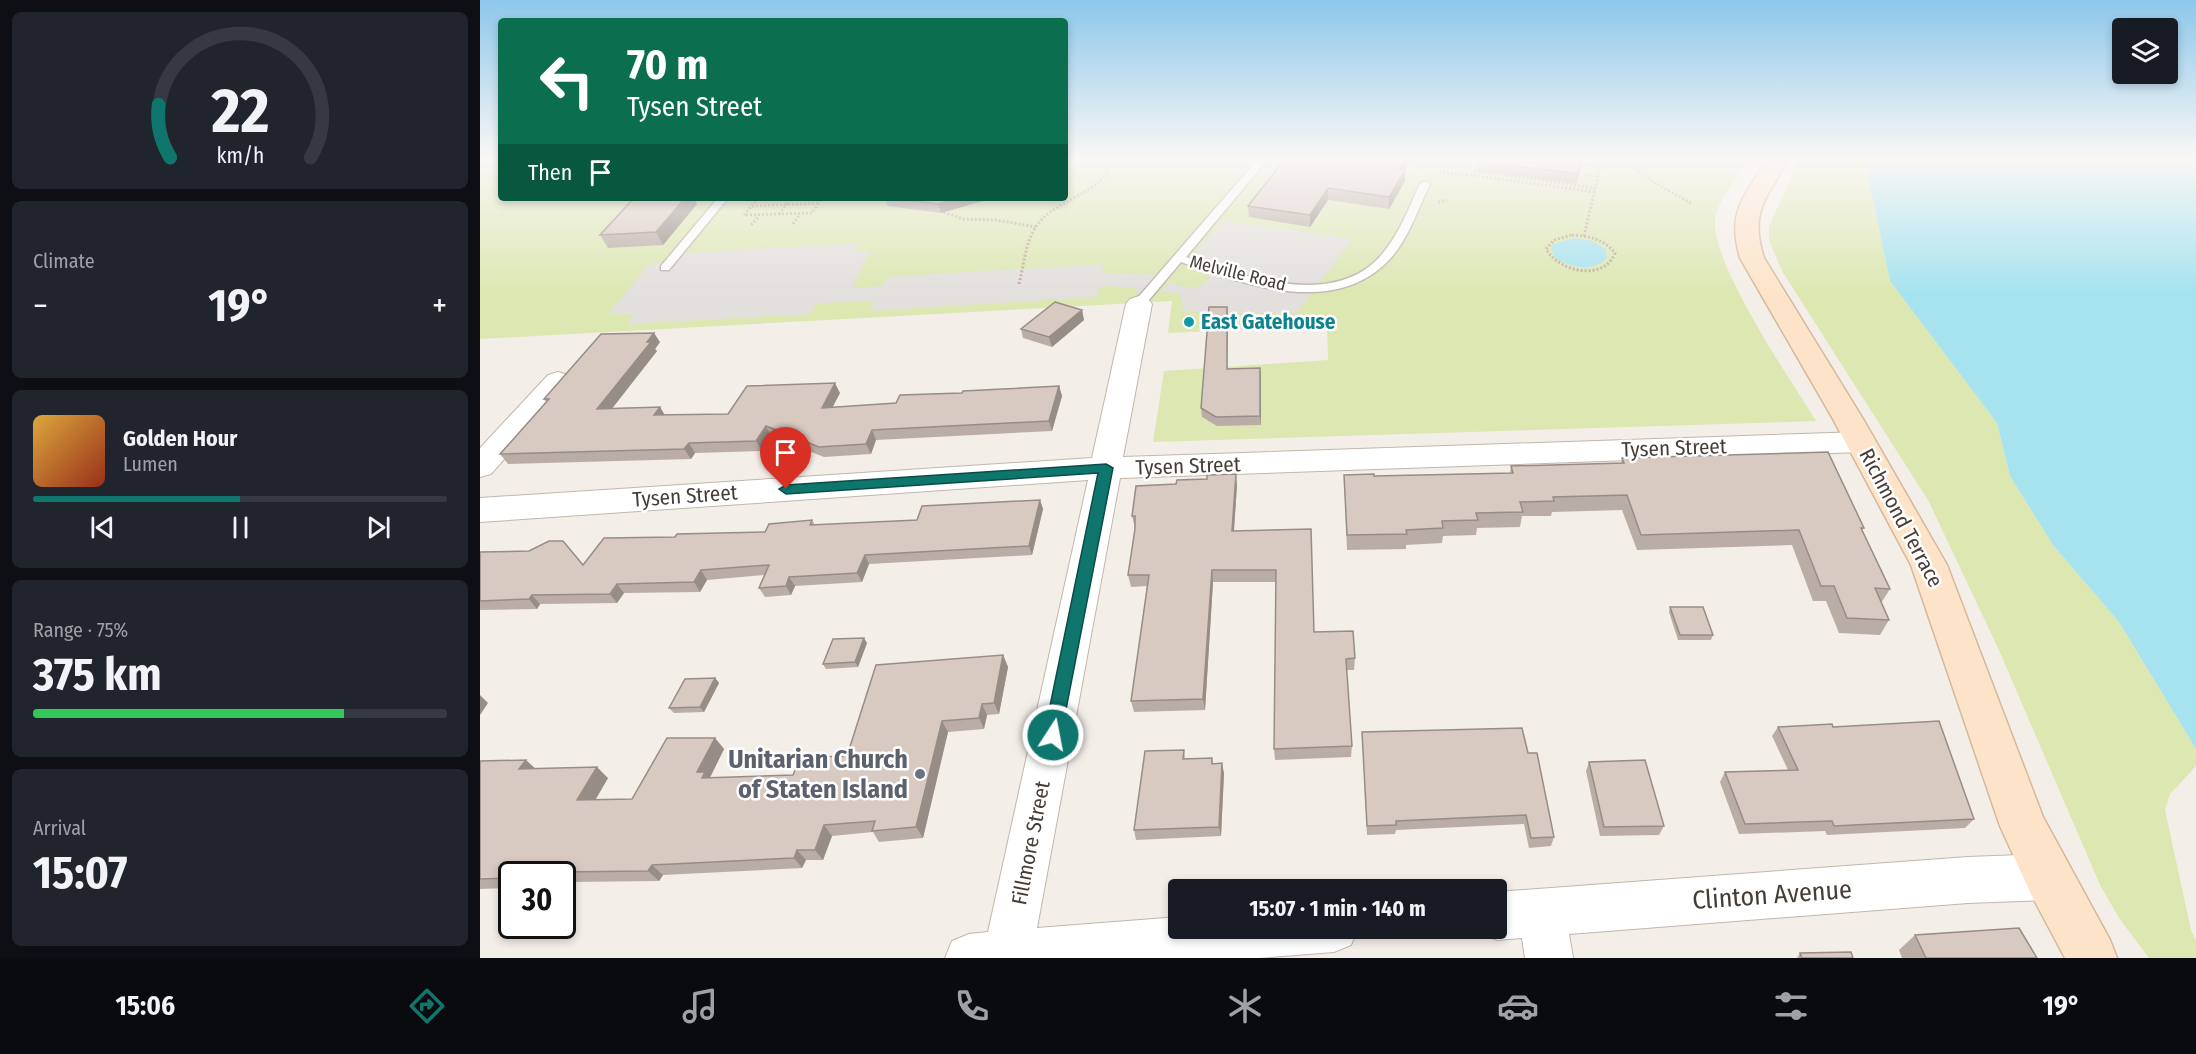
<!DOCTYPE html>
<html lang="en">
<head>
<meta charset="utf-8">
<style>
	:root { --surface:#171b24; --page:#20242c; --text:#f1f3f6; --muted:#9ea1a6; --line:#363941; --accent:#0f766e }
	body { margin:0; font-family:"Fira Sans Condensed",sans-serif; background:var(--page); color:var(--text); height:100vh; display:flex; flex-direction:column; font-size:22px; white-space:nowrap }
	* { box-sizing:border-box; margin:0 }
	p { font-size:20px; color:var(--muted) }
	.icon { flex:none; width:33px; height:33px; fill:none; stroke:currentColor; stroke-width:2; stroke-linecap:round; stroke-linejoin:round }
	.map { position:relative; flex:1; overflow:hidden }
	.sheet { display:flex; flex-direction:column; gap:12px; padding:12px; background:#0d0f14; width:480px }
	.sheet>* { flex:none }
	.banner { position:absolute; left:18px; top:18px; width:570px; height:183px; border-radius:6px; box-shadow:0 3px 9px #0003; background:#0b6e4f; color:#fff; overflow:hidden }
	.controls { position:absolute; left:1632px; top:18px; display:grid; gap:12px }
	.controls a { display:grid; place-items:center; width:66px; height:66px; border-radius:6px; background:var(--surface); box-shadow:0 3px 9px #0003; font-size:30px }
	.speed { position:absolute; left:18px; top:861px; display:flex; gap:12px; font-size:30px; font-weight:700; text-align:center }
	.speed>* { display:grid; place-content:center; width:78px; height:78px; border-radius:50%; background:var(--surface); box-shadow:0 3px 9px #0003; line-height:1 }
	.speed .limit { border:3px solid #111; border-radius:9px; background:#fff; color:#111 }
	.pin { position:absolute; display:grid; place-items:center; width:51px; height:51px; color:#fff; margin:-62px -26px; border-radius:50% 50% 50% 0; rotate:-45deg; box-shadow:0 0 6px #0007 }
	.pin .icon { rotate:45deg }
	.me { position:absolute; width:66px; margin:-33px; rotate:11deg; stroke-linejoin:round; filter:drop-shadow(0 0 4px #0008) }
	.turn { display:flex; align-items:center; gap:21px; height:126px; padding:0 30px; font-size:27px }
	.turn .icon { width:78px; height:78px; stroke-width:2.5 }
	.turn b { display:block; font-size:42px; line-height:51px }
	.then { display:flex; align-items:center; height:57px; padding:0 30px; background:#0003; gap:12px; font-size:22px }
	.big { font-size:45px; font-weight:700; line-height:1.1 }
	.sheet .card { flex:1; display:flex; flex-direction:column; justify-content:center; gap:9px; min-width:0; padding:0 21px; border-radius:9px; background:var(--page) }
	.sheet .dial { align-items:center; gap:0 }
	.dial svg { height:156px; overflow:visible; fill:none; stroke:var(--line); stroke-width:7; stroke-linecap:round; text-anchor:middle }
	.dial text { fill:var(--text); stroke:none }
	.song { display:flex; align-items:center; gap:18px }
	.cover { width:72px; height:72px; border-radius:9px; background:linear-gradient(135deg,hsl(40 70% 55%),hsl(10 70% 35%)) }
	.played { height:6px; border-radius:3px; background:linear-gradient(90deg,var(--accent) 50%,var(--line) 50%) }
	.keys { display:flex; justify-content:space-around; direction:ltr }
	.heat { display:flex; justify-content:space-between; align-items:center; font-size:33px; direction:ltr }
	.charge { height:9px; border-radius:4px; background:linear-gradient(90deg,#34c759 75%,var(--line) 0) }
	.trip { position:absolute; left:688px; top:879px; width:339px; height:60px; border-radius:6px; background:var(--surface); box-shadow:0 3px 9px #0003; font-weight:700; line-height:60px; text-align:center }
	.menu { display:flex; height:96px; justify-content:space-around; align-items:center; background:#090b0e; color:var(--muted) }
	.menu .icon { width:42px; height:42px }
	.menu .active { color:var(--accent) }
	.menu b { font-size:27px; color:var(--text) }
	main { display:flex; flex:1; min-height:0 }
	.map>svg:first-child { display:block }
</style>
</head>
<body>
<main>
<section class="sheet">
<div class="card dial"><svg viewBox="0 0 100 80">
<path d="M14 69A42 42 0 1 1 86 69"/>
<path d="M14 69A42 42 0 0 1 8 42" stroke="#0f766e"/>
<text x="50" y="56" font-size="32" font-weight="700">22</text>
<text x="50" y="72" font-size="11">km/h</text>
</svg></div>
<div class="card"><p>Climate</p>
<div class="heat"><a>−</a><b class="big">19°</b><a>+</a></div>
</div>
<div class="card">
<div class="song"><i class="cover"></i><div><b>Golden Hour</b><p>Lumen</p></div></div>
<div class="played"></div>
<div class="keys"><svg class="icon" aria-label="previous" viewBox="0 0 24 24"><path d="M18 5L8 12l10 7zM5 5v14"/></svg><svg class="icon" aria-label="pause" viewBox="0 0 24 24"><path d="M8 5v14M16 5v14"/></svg><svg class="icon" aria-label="next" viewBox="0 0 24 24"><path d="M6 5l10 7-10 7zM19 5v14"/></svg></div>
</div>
<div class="card"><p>Range · 75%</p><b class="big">375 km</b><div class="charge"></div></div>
<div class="card"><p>Arrival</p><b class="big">15:07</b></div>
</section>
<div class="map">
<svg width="1716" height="958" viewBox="0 0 1716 958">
	<rect width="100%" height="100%" fill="#f4eee8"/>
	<path fill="#dce7b2" d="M 0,159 L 21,159 L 21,198 L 585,198 L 585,159 L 1269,159 C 1260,176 1241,197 1236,214 C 1224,255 1313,383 1336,421 L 673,442 L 684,371 L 848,360 L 847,326 L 688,333 L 692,301 L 0,339 Z
		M 1319,159 L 1387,159 L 1389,180 L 1410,281 L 1517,423 L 1530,476 L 1573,545 L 1639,622 L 1716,749 L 1716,766 L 1690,794 L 1685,810 L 1711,930 L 1716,941 L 1716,958 L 1669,958 L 1639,918 L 1620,885 L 1519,650 L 1448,500 L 1302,271 L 1289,240 L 1289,227 Z"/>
	<path fill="#e2dfdd" d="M 743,221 L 872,239 L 816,314 L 704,312 L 700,294 L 682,291 L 690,282 L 713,289 L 728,281 L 729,276 L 726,272 L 704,265 Z
		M 379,243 L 375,251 L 390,252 L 373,285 L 377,288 L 402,286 L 407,277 L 623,264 L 622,271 L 624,273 L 677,275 L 658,295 L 655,288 L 626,286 L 619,288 L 617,297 L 390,311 L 393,303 L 392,301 L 341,303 L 335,305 L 330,314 L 147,324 L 153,314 L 128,314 L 170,263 L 196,262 L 203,253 Z"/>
	<path fill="#a6e3ef" d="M 1387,159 L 1716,159 L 1716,749 L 1639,622 L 1573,545 L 1530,476 L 1517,423 L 1410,281 L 1389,180 Z
		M 1094,238 L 1112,241 L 1126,249 L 1127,258 C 1114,273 1089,267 1075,258 L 1071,248 L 1073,244 Z"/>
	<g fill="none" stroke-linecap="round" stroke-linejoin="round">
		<g stroke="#c2b6ae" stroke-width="3">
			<path id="service" d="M 778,159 L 788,159 L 706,257 C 763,276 856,311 903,253 C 920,233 929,207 940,184 L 945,181 L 950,184 C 938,209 928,240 909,260 C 854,318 763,284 701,262 L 663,307 L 655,307 L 655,301 Z
				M 238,198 L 248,198 L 189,270 L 181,270 L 181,266 Z"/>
		</g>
		<g stroke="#c2b6ae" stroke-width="2">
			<path id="minor" d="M 659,296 L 668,299 L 672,304 L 643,457 L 1381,432 L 1392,435 L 1396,442 L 1392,449 L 1381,452 L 640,478 L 557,928 L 699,917 L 699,928 L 878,928 L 871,945 L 854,952 L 779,958 L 465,958 L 472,941 L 489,934 L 508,932 L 608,480 L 0,522 L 0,498 L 612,458 L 646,304 L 650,299 Z
				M 78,372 L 88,375 L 92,381 L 88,387 L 11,474 L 0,477 L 0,448 L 68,375 Z
				M 1568,854 L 1584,861 L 1591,877 L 1584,893 L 1568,900 L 1488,903 L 1089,934 L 1093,958 L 1045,958 L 1042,938 L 1017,940 L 1000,933 L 999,928 L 1017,928 L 1017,892 L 1488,857 Z"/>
		</g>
		<g stroke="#d6b89b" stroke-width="3">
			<path id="secondary" d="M 1286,159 L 1308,159 C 1287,200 1269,210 1284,258 L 1383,419 L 1467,565 L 1563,817 L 1630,940 L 1637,958 L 1585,958 L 1551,894 L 1520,826 L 1431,565 L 1353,419 L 1260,258 C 1246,209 1265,199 1286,159 Z"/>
		</g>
		<path stroke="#c1ab9c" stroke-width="3" stroke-dasharray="2 2" stroke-linecap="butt" d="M 1001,159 L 996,171 L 1116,188
			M 1142,159 L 1175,183 L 1211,203
			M 1098,163 L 1121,166
			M 942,169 L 947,159
			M 959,172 L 982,175
			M 982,174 L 1115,192
			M 1107,175 L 1118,176
			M 278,198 L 264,215 L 332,213 L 342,198
			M 958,202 L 967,200
			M 272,206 L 338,203
			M 464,212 L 483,219 L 516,220 L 556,227
			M 299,214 L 311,198
			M 313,224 L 320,214
			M 271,225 L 279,216
			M 1092,235 C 1109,236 1124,239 1135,253 C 1124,282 1079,272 1066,249 L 1074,240 Z
			M 1104,236 L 1122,159
			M 539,284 C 544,265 545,242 557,225 C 578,197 622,196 633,159"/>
		<use href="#service" fill="#fff" fill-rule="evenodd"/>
		<use href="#minor" fill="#fff" fill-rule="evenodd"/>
		<use href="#secondary" fill="#fde4c9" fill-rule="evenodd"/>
	</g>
	<path fill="#baada6" d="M 805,159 L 931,159 L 925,170 L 925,181 L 909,209 L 848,200 L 830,227 L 769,217 L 768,206 Z
		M 1103,159 L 1096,184 L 997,171 L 998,161 Z
		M 154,198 L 214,198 L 217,204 L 183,245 L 128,248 L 120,235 Z
		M 405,198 L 513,198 L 461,213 L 408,206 Z
		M 602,310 L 604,320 L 572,347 L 543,338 L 541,329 Z
		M 748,316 L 747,369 L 781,377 L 781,425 L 737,426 L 722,417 L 721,408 Z
		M 180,342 L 175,349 L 177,351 L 132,408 L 180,407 L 184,415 L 248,414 L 360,393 L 352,407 L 416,403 L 482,393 L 579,386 L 582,396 L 572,431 L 396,440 L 391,454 L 344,457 L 291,436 L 282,451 L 215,453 L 211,459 L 28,464 L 20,454 L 66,402 L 64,399 Z
		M 1142,458 L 1384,528 L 1382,530 L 1410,589 L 1401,603 L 1409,620 L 1400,635 L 1359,633 L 1346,601 L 1333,601 L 1312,545 L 1157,550 L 1142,510 L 1072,512 L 1071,516 L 1042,516 L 1040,527 L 997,528 L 996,535 L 963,536 L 962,543 L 926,545 L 926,549 L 867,550 L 864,475 L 894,476 L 1030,473 L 1031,466 L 1141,463 Z
		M 757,485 L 754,531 L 831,529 L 834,632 L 875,658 L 874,670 L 866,670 L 872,746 L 871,757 L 795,760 L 794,749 L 796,582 L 733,582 L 725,710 L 654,712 L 651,701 L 667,586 L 651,587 L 648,575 L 655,528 L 652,516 Z
		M 560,500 L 563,509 L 552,555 L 389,564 L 382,582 L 315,586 L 311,595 L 285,597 L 279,588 L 284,575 L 227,580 L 220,592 L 144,593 L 137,603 L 60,604 L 57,609 L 0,610 L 0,552 L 103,565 L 195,537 L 285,532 L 332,520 L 335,525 L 437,520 Z
		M 1190,607 L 1233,635 L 1231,640 L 1198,640 L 1189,612 Z
		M 387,643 L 378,667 L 346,669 L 343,664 Z
		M 523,655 L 528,667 L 519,714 L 507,715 L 504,729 L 468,732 L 443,838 L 399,842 L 393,832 L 352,836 L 343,860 L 326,860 L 322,868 L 183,875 L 179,881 L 89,882 L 86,887 L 82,887 L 82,874 L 32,874 L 32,888 L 0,889 L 0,761 L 128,778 L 115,800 L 152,799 L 235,738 L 244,749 L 230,778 L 313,775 L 338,763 L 367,756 Z
		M 235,678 L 239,683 L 224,712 L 194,713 L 189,708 Z
		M 1298,727 L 1353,727 L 1494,819 L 1485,828 L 1347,835 L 1345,831 L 1259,834 L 1240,782 L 1245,772 L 1308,770 L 1292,736 Z
		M 882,732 L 1048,753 L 1074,837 L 1071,846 L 1049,848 L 1044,824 L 916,830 L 915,834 L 887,835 Z
		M 704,750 L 705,759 L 732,758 L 733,764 L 744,773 L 741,836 L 656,840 L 654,830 Z
		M 1109,762 L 1184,826 L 1179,835 L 1120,836 L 1106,771 Z
		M 1435,935 L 1557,958 L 1422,958 L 1419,950 Z
		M 1320,953 L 1373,958 L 1317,958 Z"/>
	<path fill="#978d87" d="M 925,159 L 931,159 L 919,180 L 919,169 Z
		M 1102,159 L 1103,159 L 1096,184 L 1098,174 Z
		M 925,170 L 925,181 L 909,209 L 909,197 Z
		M 848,188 L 848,200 L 830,227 L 830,215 Z
		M 205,198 L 214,198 L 217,204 L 183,245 L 176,232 Z
		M 481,198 L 513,198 L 461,213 L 458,204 Z
		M 747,307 L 748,316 L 747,378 Z
		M 602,310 L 604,320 L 572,347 L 569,337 Z
		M 174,333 L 180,342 L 175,349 L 177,351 L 124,419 L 117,409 Z
		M 780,368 L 781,377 L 781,425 L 780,416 Z
		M 355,383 L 360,393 L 347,418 L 342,408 Z
		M 579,386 L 582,396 L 572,431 L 569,421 Z
		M 180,407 L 186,417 L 174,415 Z
		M 286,426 L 291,436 L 282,451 L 276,441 Z
		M 392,430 L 396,440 L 391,454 L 386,444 Z
		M 209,443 L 215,453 L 211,459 L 204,449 Z
		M 756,474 L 757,485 L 753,543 L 752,531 Z
		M 560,500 L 563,509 L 552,555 L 549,546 Z
		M 385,555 L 389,564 L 382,582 L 377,573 Z
		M 221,570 L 227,580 L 220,592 L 214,582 Z
		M 732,570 L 733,582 L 725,710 L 723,699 Z
		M 309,577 L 315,586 L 311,595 L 306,586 Z
		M 137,584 L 144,593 L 137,603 L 130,594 Z
		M 52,595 L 60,604 L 57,609 L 49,599 Z
		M 384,638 L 387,643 L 378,667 L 375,662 Z
		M 523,655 L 528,667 L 519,714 L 514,703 Z
		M 235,678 L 239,683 L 224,712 L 220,707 Z
		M 0,695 L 8,703 L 0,715 Z
		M 502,704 L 507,715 L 504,729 L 499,718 Z
		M 462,721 L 468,732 L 443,838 L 436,827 Z
		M 235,738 L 244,749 L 230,777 L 235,783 L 222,777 L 217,772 Z
		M 46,760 L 58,771 L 39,769 Z
		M 742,763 L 744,773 L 741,836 L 739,827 Z
		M 117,767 L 128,778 L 109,811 L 97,800 Z
		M 344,825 L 352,836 L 343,860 L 335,850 Z
		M 317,850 L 326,860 L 322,868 L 314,858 Z
		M 172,865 L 183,875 L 179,881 L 168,871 Z
		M 82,877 L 89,882 L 86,887 L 82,884 Z"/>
	<path fill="#d8c9c1" stroke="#978d87" stroke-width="1.5" d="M 805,159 L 925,159 L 919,169 L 925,170 L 909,197 L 848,188 L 830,215 L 768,206 Z
		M 999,159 L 1102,159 L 1098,174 L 998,161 Z
		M 154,198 L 205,198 L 176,232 L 120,235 Z
		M 412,198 L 481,198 L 458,204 Z
		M 575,302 L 602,310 L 569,337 L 541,329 Z
		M 729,307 L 747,307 L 747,369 L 780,368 L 780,416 L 736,417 L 721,408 Z
		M 174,333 L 167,342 L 171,342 L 117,409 L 180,407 L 174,415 L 248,414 L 267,386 L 355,383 L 342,408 L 416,403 L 420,395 L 482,393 L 483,391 L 579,386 L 569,421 L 392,430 L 386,444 L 339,447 L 286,426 L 276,441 L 209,443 L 204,449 L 20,454 L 69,399 L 64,399 L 121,334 Z
		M 1348,452 L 1384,528 L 1381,528 L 1410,589 L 1395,588 L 1409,620 L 1367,618 L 1354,586 L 1341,586 L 1319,530 L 1161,535 L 1147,495 L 1073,497 L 1074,501 L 1040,502 L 1043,512 L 996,513 L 998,520 L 962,521 L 963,528 L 926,530 L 927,534 L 867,535 L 864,475 L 894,474 L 894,476 L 1033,473 L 1031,466 L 1144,463 L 1142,458 Z
		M 756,474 L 752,531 L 831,529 L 834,632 L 873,631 L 875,658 L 866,659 L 872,746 L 794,749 L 796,570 L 732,570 L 723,699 L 651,701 L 669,575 L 648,575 L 655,529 L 655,516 L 652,516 L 656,486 L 696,484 L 697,480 L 727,479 L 727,475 Z
		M 560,500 L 549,546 L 385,555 L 377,573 L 309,577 L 306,586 L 279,588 L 289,565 L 221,570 L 214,582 L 137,584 L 130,594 L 52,595 L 49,599 L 0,601 L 0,552 L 49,551 L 69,541 L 83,541 L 103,565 L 124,538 L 195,537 L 197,534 L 285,532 L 289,524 L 332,520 L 330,525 L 437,520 L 442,506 Z
		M 1190,607 L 1223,607 L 1233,635 L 1200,635 Z
		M 384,638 L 375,662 L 343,664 L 353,639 Z
		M 523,655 L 514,703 L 502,704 L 499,718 L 462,721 L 436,827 L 392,831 L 395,821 L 344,825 L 335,850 L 317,850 L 314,858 L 172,865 L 168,871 L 76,872 L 74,874 L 32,874 L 32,878 L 0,879 L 0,761 L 46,760 L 39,769 L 117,767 L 97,800 L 152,799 L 187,738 L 235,738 L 217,772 L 225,772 L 222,778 L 313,775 L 318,763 L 338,763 L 340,757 L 367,756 L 396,665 Z
		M 235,678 L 220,707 L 189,708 L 205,679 Z
		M 1459,721 L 1494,819 L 1354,826 L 1352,821 L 1265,824 L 1245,772 L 1318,770 L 1298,727 L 1352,724 L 1353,727 Z
		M 1042,728 L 1048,753 L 1057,753 L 1074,837 L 1051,838 L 1046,815 L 916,821 L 916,825 L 887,826 L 882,732 Z
		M 704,750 L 703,759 L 732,758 L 732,764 L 742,763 L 739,827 L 654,830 L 665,751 Z
		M 1165,760 L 1184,826 L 1124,827 L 1109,762 Z
		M 1539,928 L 1557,958 L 1446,958 L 1435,935 Z
		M 1371,952 L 1373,958 L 1322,958 L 1320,953 Z"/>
	<linearGradient id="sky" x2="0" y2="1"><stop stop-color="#8dc7eb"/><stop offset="0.54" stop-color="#faf7f5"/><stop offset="1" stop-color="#faf7f5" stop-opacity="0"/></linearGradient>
	<rect width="1716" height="293" fill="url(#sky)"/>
	<path fill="#0f766e" stroke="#0a4d48" stroke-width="1.5" d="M 626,464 L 633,468 L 581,735 L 579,741 L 573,743 L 566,741 L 564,735 L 618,473 L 306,494 L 299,489 L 306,485 Z"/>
	<circle fill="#0f9aa8" stroke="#fff" stroke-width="2" cx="709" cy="322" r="6"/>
	<circle fill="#6b7280" stroke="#fff" stroke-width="2" cx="440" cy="774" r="6"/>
	<g text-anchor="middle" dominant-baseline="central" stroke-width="5" stroke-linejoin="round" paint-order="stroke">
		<g font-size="18" fill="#473d37" stroke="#fff">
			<text transform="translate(758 273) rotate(14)">Melville Road</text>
		</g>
		<g font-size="21" font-weight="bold" fill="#0d838f" stroke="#fff" text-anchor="start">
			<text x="721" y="322">East Gatehouse</text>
		</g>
		<g font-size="21" fill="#473d37" stroke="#fff">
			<text transform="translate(1194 448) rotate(-2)">Tysen Street</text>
			<text transform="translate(708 466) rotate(-2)">Tysen Street</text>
			<text transform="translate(205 496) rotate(-4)">Tysen Street</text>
			<text transform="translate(1421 518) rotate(62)">Richmond Terrace</text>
			<text transform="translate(551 843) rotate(-79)">Fillmore Street</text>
		</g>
		<g font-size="26" font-weight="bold" fill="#5b616d" stroke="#fff" text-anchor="end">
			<text x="428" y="759">Unitarian Church<tspan x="428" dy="30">of Staten Island</tspan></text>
		</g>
		<g font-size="26" fill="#473d37" stroke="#fff">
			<text transform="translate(1292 895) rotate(-4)">Clinton Avenue</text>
		</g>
	</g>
</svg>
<div class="controls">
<a><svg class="icon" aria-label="layers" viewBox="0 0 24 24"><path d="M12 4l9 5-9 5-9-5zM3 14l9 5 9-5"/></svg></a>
</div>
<div class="speed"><div class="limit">30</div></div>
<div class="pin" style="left:306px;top:489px;background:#d93025"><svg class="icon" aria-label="arrive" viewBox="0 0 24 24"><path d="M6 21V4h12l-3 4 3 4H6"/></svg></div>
<svg class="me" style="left:573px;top:735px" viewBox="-20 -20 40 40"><circle r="17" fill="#0f766e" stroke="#fff" stroke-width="3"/><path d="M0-11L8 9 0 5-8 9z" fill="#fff"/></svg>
<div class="trip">15:07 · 1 min · 140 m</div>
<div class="banner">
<div class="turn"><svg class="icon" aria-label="left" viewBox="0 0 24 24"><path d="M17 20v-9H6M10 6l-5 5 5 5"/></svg><div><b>70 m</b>Tysen Street</div></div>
<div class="then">Then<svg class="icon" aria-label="arrive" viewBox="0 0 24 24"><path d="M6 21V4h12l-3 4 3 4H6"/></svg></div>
</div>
</div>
</main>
<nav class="menu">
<b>15:06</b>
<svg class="icon active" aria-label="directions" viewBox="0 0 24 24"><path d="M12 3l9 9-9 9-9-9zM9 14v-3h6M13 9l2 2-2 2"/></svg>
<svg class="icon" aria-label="music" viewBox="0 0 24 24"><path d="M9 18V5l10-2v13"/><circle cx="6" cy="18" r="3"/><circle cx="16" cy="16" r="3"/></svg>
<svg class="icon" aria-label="phone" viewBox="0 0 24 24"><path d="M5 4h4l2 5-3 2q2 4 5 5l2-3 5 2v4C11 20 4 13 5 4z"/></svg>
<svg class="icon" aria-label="climate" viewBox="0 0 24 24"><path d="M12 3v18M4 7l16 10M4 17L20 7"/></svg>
<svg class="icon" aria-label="car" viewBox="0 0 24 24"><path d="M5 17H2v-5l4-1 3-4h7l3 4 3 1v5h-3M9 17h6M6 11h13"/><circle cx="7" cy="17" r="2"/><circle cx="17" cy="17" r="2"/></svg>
<svg class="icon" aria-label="filters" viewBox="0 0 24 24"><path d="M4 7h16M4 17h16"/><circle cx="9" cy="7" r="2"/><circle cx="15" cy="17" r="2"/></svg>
<b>19°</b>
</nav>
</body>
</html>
